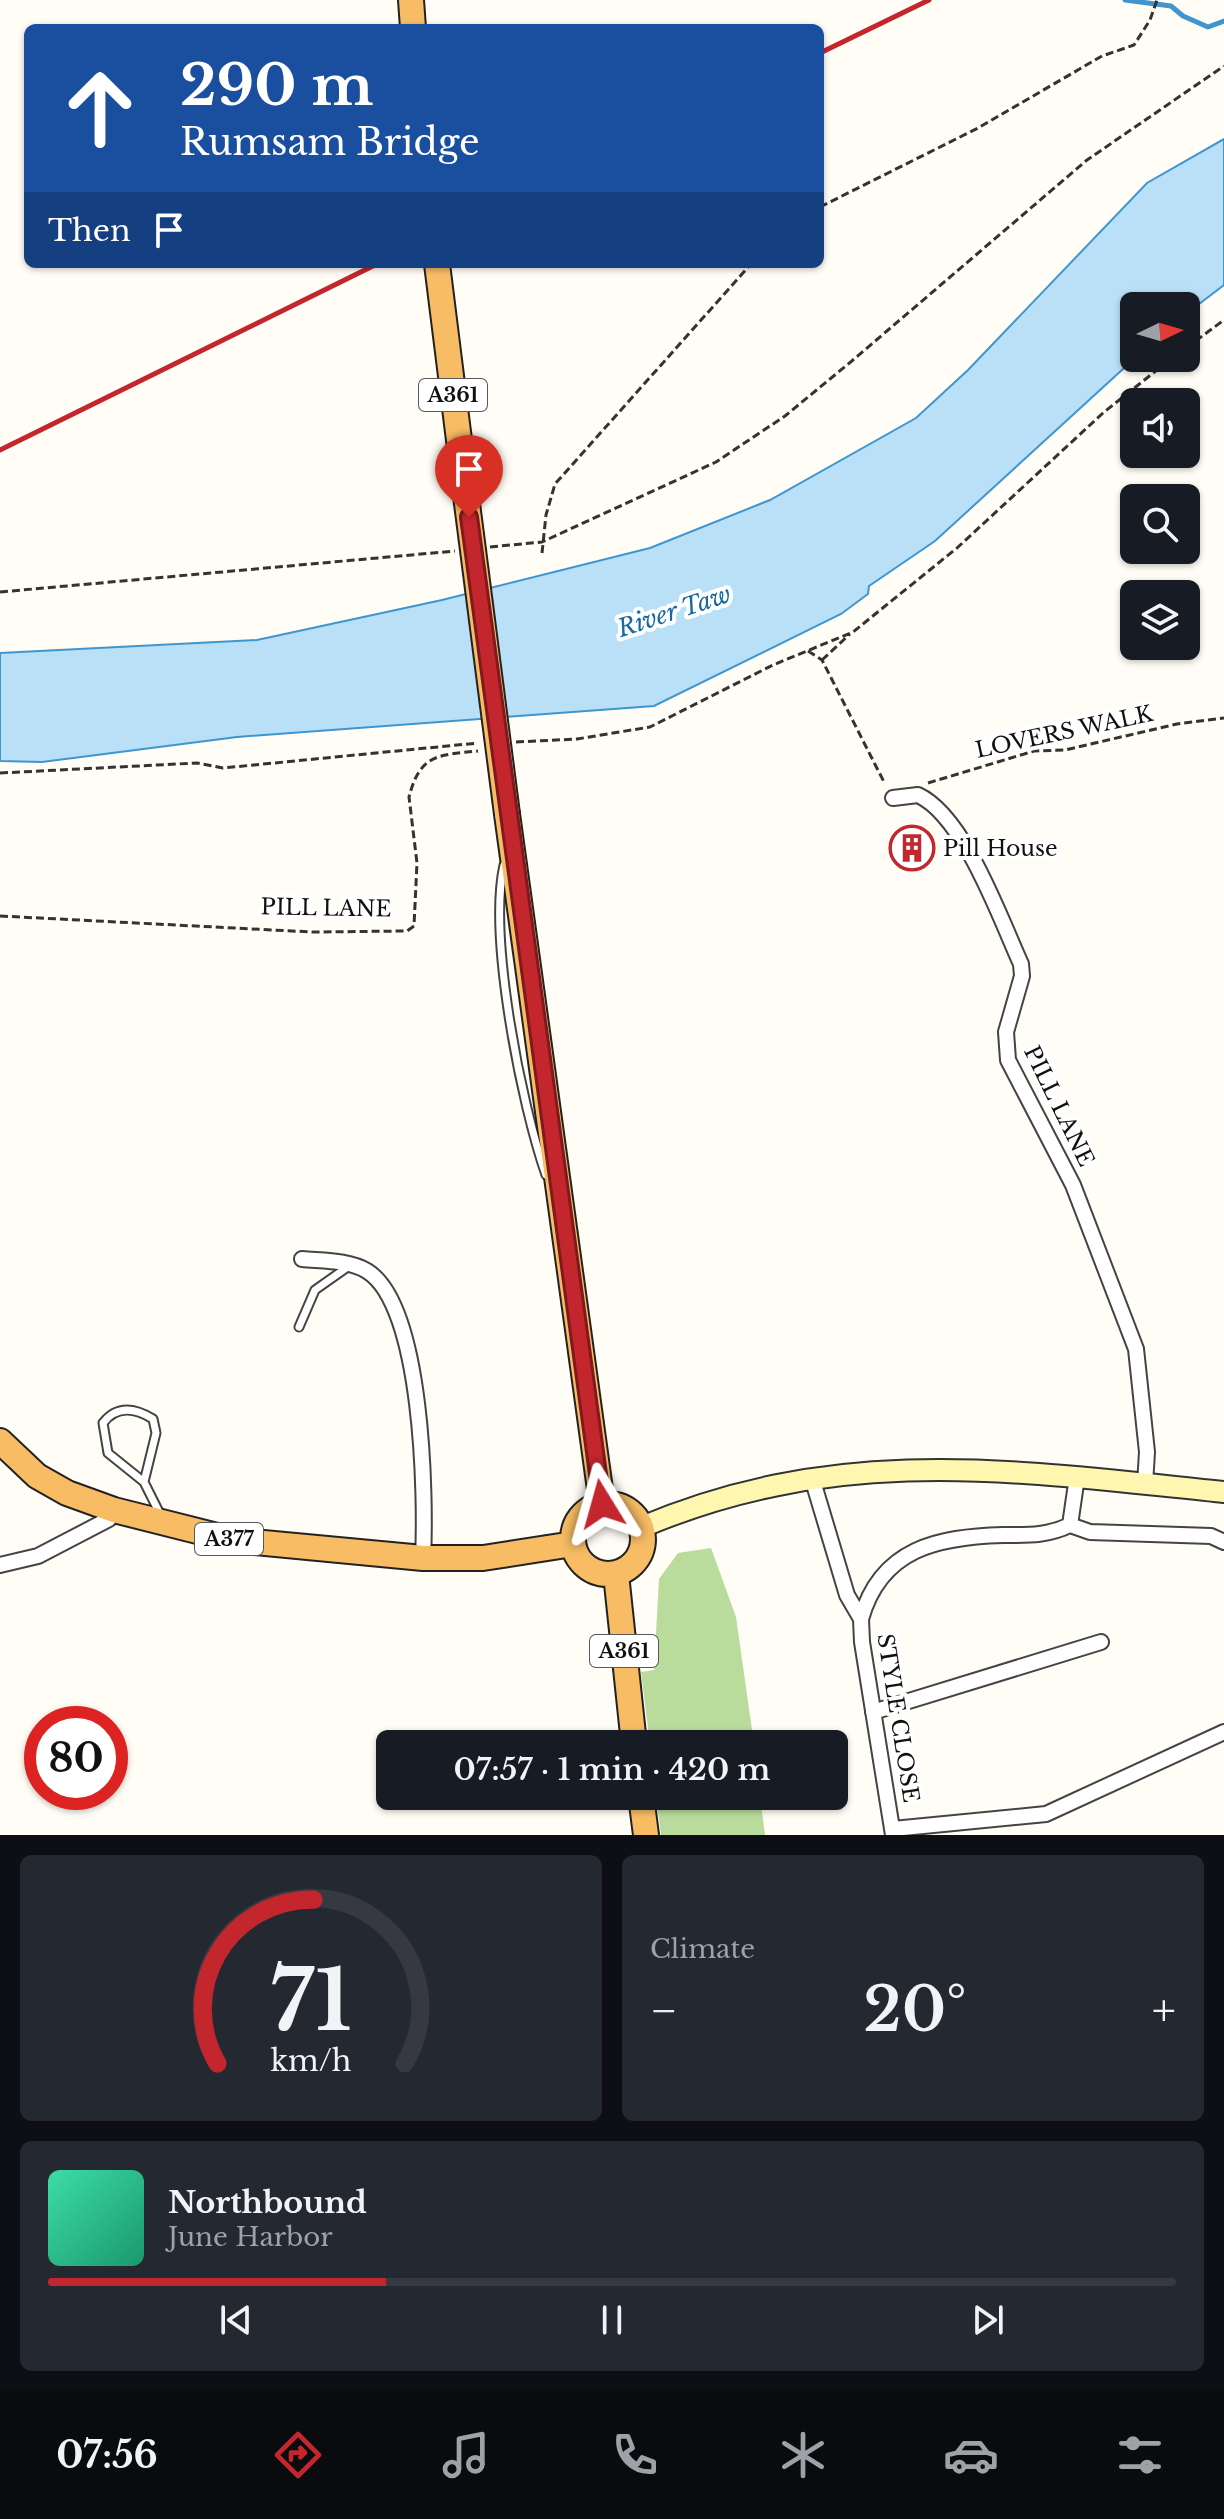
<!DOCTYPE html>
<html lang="en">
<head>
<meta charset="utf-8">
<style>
	:root { --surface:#171b24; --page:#242831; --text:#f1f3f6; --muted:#9ea1a6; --line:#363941; --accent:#c4262e }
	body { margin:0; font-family:"Libre Baskerville",serif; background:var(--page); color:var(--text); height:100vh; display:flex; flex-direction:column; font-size:30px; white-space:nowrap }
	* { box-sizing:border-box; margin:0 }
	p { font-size:26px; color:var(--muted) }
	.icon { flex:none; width:44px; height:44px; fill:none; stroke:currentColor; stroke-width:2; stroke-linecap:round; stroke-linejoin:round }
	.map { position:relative; height:1835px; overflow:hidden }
	.side { display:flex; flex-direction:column; gap:20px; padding:20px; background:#0d0f14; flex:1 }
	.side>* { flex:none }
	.top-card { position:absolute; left:24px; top:24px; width:800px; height:244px; border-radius:12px; box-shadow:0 2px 6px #0004; background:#1a4fa0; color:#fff; overflow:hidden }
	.needle { width:52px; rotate:85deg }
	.tools { position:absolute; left:1120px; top:292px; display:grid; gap:16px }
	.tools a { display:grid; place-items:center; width:80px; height:80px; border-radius:12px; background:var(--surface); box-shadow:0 2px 6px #0004; font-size:40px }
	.speed { position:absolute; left:24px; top:1706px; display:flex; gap:16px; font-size:40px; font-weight:700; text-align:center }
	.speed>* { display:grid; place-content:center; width:104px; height:104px; border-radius:50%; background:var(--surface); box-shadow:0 2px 6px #0004; line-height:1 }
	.speed .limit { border:12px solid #d22; background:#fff; color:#111 }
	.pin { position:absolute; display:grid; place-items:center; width:68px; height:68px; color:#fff; margin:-82px -34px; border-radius:50% 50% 50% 0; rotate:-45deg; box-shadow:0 0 8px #0007 }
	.pin .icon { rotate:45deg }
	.me { position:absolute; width:88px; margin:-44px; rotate:352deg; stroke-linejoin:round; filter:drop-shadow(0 0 6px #0008) }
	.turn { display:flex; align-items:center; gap:28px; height:168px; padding:0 24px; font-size:36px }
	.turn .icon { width:104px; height:104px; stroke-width:2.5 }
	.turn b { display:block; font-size:56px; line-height:68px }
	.then { display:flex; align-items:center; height:76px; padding:0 24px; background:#0003; gap:16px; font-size:30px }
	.big { font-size:60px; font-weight:600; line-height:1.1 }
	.side .tile { flex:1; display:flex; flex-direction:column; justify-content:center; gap:12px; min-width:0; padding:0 28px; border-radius:12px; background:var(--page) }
	.side .dial { align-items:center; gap:0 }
	.dial svg { height:208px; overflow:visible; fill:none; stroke:var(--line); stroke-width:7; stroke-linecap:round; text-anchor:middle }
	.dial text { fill:var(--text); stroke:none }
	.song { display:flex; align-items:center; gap:24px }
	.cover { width:96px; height:96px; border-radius:12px; background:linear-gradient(135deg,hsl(160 70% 55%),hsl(160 70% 35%)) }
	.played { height:8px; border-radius:4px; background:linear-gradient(90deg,var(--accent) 30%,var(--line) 30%) }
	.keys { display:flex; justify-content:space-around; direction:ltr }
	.heat { display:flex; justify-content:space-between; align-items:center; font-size:44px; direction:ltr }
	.side .tiles { flex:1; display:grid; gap:20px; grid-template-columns:1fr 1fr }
	.tile:last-child { grid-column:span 2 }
	.trip { position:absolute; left:376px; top:1730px; width:472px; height:80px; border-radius:12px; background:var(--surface); box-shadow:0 2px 6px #0004; font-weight:600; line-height:80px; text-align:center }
	.dock { display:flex; height:128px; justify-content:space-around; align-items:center; background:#090b0e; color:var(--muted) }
	.dock .icon { width:56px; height:56px }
	.dock .selected { color:var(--accent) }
	.dock b { font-size:36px; color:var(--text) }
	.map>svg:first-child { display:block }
</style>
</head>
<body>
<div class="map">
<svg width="1224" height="1835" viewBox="0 0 1224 1835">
	<rect width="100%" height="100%" fill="#fffdf5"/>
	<path fill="#b9dc9c" d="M 711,1548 L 736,1617 L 754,1744 L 650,1744 L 641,1672 L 654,1670 L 659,1579 L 678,1553 Z
		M 656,1796 L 760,1796 L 765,1835 L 661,1835 Z"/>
	<path fill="#b9e0f7" stroke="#3f96cf" stroke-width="2" d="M 1224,139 L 1224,285 L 1186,314 L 1186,306 L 1134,306 L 1135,358 L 935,541 L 869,586 L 868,594 L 841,614 L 654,706 L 237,737 L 42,762 L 0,761 L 0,653 L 257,640 L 442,600 L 650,548 L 770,500 L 916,418 L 968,370 L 1147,183 Z"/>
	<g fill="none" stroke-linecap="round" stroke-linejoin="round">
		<path stroke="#3f96cf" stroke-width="5" d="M 1125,0 L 1171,6 L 1183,16 L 1208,27 L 1224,21"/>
		<g stroke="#444" stroke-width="11">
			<path id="service" d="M 504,865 C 488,936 521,1104 546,1175
				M 299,1327 L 315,1290 L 349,1266
				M 144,1482 L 108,1453 L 103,1423 C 117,1405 135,1408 153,1419 L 156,1433 L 144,1482 L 161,1516"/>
		</g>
		<g stroke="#444" stroke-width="18">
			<path id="minor" d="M 893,798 L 918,795 C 964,816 1000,918 1021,964 L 1022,976 L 1006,1032 L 1008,1060 L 1073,1185 L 1136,1349 L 1147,1452 L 1145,1484
				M 302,1259 C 322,1261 349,1260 367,1271 C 423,1305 426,1497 423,1558
				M 812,1478 L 847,1595 L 861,1619 L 862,1642 L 893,1835
				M 1070,1525 L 1090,1532 L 1211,1536 L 1224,1542
				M 0,1565 L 38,1556 L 109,1519 L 114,1510
				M 861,1619 C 881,1548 938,1537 1003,1535 C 1028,1535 1047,1536 1070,1525 L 1077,1477
				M 873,1712 L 1101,1642
				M 893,1829 L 1046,1814 L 1224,1732"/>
		</g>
		<g stroke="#333" stroke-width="24">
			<path id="secondary" d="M 642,1527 C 840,1443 1018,1471 1224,1492"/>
		</g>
		<g stroke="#222" stroke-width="28">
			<path id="trunk" d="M 411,0 L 413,28
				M 437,264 L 465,488
				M 507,814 L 602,1504
				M 0,1441 L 37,1476 L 67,1493 L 114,1510 L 233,1540 L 423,1558 L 483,1558 L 573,1544
				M573 1539a35 35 0 1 1 70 0a35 35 0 1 1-70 0Z
				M 616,1574 L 634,1744
				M 641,1796 L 646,1835"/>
		</g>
		<path stroke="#333" stroke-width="3" stroke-dasharray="8 4" stroke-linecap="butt" d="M 820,207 L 978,128 L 1102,56 L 1134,45 L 1150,20 L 1157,0
			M 1186,348 L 1224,320
			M 490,547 L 542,542 L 716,462 L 785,416 L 853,360 L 1087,160 L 1224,66
			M 542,553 L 546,515 L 555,484 L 751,264
			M 0,592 L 455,551
			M 808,651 L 822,660 L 885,784
			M 822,660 L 850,634
			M 516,742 L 577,739 L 650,727 L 773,665 L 853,632 L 957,548 L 1103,413 L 1172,358
			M 0,773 L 197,763 L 223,768 L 478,743
			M 928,783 L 1034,751 L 1065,750 L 1177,724 L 1224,718
			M 0,916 L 312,932 L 407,931 L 414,926 L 417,863 L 409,797 C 420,754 438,755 478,751"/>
		<use href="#service" stroke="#fff" stroke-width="7"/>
		<use href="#minor" stroke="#fff" stroke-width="14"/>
		<use href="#secondary" stroke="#fff6b0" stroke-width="20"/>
		<use href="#trunk" stroke="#f7bc64" stroke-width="24"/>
		<path stroke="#c4262e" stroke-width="5" d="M 820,53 L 929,0
			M 0,450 L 377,264"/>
		<g stroke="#222" stroke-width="28" stroke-linecap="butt">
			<path id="trunk-bridge" d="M 465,488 L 507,814"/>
		</g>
		<use href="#trunk-bridge" stroke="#f7bc64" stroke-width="24"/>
	</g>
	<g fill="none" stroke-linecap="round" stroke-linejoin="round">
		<g stroke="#7f191e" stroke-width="20">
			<path id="route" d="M 469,517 L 602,1504"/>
		</g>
		<use href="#route" stroke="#c4262e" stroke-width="14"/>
	</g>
	<defs>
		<g id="building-ring" transform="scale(2.3)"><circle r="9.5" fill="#fff" stroke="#c4262e" stroke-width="1.5"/><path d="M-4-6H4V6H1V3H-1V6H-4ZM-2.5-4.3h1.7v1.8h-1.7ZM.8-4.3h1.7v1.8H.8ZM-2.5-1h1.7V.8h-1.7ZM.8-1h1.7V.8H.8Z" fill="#c4262e"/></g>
	</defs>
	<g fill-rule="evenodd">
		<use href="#building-ring" x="912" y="848"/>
	</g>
	<g text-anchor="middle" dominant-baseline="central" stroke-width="8" stroke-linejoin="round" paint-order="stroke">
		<g fill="#fff" stroke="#585858" stroke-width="2">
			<rect x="419" y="379" width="68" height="32" rx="6"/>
			<rect x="195" y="1523" width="68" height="32" rx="6"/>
			<rect x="590" y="1635" width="68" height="32" rx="6"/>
		</g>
		<g font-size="20" font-weight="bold" fill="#111">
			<text x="453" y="395">A361</text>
			<text x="229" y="1539">A377</text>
			<text x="624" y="1651">A361</text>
		</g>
		<g font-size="22" fill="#111" stroke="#fff">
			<text transform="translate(1064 732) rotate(-12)">LOVERS WALK</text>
			<text transform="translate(326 908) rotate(1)">PILL LANE</text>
			<text transform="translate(1059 1106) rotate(64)">PILL LANE</text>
			<text transform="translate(898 1718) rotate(81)">STYLE CLOSE</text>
		</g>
		<g font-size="22" fill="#111" stroke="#fff" text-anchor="start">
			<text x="943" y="848">Pill House</text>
		</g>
		<g font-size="24" font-style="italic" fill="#1768a6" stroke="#fff">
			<text transform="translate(674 611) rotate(-18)">River Taw</text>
		</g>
	</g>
</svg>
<div class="tools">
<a><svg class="needle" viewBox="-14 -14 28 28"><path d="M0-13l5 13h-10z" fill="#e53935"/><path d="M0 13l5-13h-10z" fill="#9ea1a6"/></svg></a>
<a><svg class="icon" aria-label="sound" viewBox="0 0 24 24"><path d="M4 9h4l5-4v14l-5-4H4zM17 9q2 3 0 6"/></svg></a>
<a><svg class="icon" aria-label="search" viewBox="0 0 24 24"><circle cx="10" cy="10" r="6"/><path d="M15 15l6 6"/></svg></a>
<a><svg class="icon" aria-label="layers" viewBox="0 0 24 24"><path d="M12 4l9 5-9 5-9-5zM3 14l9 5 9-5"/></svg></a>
</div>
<div class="speed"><div class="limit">80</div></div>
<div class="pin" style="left:469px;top:517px;background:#d93025"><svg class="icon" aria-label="arrive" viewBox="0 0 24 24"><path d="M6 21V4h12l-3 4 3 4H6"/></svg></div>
<svg class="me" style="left:602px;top:1504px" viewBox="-20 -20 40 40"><path d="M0-17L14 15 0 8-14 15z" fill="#c4262e" stroke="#fff" stroke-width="4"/></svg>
<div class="trip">07:57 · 1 min · 420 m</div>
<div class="top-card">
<div class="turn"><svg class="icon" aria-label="ahead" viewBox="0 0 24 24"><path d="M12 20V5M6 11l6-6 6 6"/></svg><div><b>290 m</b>Rumsam Bridge</div></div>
<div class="then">Then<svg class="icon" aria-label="arrive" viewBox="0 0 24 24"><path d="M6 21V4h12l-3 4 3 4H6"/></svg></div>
</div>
</div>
<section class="side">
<div class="tiles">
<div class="tile dial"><svg viewBox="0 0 100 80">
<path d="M14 69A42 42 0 1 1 86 69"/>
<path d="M14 69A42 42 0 0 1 51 6" stroke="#c4262e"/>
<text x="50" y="56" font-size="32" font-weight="700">71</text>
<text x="50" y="72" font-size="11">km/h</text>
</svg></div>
<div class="tile"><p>Climate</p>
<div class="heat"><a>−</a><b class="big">20°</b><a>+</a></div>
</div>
<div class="tile">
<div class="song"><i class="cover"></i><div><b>Northbound</b><p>June Harbor</p></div></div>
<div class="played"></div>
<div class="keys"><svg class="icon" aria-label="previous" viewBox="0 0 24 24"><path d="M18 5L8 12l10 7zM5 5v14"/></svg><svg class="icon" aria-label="pause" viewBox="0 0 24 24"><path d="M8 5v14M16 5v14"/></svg><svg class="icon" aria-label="next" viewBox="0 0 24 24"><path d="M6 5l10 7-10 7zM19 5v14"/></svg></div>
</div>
</div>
</section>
<nav class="dock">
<b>07:56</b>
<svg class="icon selected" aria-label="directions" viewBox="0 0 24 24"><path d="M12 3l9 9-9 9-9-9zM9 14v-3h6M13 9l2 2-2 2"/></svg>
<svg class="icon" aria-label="music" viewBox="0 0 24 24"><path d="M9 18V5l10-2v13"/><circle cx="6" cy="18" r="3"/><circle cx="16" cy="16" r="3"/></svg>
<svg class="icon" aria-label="phone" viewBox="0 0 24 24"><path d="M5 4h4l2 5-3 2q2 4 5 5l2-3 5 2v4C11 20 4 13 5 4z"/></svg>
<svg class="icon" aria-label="climate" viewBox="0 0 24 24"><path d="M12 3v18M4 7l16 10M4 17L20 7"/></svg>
<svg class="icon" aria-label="car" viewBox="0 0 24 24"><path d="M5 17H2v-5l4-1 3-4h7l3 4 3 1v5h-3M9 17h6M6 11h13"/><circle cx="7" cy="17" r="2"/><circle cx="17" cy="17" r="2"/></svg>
<svg class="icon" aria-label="filters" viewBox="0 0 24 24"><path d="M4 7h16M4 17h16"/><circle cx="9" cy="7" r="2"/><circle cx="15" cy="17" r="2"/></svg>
</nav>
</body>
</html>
